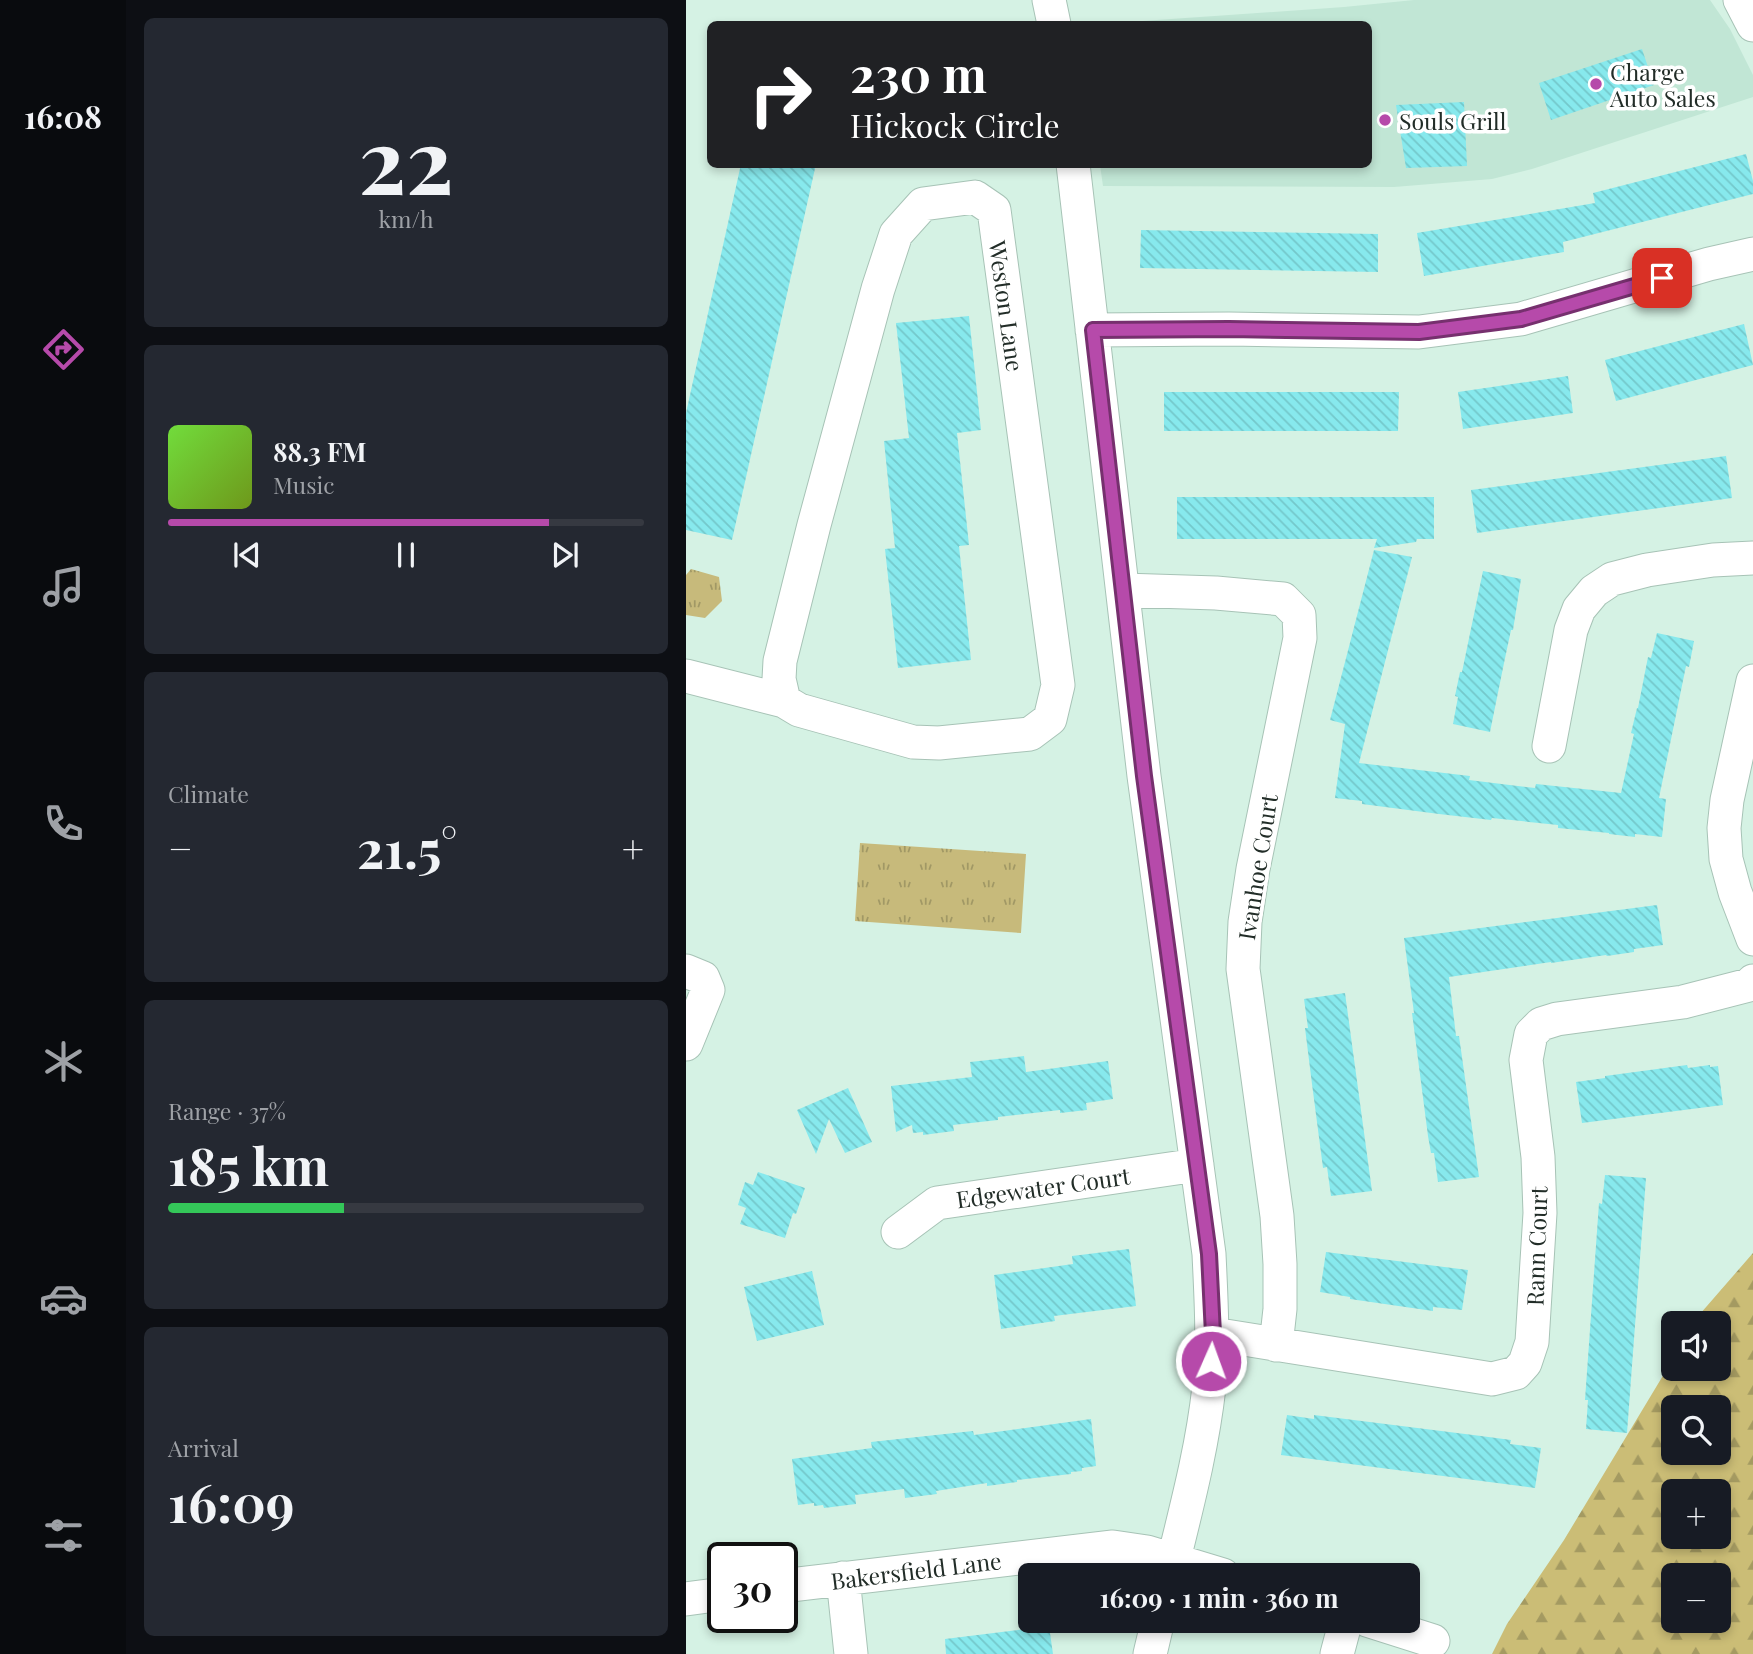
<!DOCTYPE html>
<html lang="en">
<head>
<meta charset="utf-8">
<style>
	:root { --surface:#171b24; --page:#242831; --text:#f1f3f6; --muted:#9ea1a6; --line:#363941; --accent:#b64aaa }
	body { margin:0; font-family:"Playfair Display",serif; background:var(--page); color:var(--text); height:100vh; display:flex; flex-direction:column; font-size:26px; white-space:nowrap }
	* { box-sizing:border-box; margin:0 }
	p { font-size:23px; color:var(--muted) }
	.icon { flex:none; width:38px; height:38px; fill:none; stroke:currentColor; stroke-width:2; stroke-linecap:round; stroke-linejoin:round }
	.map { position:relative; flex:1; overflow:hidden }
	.sheet { display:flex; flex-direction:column; gap:18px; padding:18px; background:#0d0f14; width:560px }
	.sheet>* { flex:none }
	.banner { position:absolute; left:21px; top:21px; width:665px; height:147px; border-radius:10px; box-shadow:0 4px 10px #0003; background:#202124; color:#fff; overflow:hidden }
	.buttons { position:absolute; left:975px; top:1311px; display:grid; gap:14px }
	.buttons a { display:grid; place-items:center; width:70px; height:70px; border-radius:10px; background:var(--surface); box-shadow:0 4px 10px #0003; font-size:35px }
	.speed { position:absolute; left:21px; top:1542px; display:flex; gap:14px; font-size:35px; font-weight:700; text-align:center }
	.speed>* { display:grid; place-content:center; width:91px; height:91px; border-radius:50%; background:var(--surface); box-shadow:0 4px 10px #0003; line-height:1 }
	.speed .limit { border:4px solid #111; border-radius:10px; background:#fff; color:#111 }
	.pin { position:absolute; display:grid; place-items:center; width:60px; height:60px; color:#fff; margin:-30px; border-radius:14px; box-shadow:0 4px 10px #0006 }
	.me { position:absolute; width:77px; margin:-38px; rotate:2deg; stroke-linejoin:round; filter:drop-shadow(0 0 5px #0008) }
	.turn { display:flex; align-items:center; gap:24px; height:147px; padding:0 28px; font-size:32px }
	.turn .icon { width:91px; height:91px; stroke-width:2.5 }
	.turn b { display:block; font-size:49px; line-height:60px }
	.big { font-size:52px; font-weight:700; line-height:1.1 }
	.sheet .tile { flex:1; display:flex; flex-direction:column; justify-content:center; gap:10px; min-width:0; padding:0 24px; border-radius:10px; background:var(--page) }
	.sheet .dial { align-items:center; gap:0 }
	.dial b { font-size:91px; line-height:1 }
	.song { display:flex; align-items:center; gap:21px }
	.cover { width:84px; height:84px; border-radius:10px; background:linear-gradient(135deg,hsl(100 70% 55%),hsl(80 70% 35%)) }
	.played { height:7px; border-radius:4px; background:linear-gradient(90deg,var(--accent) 80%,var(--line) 80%) }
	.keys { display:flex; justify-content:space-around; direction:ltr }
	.heat { display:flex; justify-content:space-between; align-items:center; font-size:38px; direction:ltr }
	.charge { height:10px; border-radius:5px; background:linear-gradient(90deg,#34c759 37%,var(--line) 0) }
	.trip { position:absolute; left:332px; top:1563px; width:402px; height:70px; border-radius:10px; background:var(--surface); box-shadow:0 4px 10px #0003; font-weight:700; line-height:70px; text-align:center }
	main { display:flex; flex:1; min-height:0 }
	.tabs { display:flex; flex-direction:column; width:126px; justify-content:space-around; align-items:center; background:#090b0e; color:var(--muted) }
	.tabs .icon { width:49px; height:49px }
	.tabs .current { color:var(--accent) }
	.tabs b { font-size:32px; color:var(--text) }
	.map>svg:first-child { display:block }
</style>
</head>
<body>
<main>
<nav class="tabs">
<b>16:08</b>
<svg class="icon current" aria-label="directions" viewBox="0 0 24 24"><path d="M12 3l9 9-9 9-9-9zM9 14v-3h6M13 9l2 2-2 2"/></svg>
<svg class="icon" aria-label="music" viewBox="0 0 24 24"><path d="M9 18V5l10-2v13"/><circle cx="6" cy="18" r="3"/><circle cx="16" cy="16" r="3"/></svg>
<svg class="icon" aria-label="phone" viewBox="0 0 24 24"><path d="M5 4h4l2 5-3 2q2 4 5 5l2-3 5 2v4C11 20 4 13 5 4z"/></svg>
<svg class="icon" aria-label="climate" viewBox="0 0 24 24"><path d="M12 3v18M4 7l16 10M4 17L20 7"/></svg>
<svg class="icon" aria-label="car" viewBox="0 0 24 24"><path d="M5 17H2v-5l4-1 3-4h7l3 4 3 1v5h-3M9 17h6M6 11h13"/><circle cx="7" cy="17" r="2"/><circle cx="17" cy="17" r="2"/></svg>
<svg class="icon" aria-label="filters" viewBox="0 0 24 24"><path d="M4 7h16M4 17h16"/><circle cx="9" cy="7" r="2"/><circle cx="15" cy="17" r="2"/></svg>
</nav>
<section class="sheet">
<div class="tile dial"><b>22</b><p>km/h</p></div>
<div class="tile">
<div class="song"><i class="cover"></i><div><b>88.3 FM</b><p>Music</p></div></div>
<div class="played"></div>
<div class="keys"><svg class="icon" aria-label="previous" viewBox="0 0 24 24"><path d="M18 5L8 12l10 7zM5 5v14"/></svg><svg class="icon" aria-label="pause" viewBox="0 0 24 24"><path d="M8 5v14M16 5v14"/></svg><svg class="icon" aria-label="next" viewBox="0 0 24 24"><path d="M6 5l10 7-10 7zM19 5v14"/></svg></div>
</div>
<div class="tile"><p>Climate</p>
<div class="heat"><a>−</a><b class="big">21.5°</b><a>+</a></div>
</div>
<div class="tile"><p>Range · 37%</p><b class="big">185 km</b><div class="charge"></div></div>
<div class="tile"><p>Arrival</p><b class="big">16:09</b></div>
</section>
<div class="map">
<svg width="1067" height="1654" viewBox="0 0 1067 1654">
	<defs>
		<pattern id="forest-firs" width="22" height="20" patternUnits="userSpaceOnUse" patternTransform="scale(1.75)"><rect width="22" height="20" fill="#cbbd76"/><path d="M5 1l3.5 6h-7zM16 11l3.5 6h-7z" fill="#a49a61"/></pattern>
		<pattern id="park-tufts" width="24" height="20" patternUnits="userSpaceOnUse" patternTransform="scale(1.75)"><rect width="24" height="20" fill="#c7ba7b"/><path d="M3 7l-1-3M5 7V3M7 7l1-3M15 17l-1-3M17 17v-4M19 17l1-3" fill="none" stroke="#a19865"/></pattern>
		<pattern id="building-back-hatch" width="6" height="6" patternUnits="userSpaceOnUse" patternTransform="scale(1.75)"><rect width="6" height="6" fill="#87e9ed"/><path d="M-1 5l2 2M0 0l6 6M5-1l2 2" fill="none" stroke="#74c8cb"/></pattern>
	</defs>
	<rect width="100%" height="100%" fill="#d5f2e4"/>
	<path fill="#c1e6d5" d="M 728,0 L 1024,0 L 1044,29 L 1067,75 L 1067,97 L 846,169 L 806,179 L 708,187 L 417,186 L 414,165 L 682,164 L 682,24 L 413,24 L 658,7 Z"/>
	<path fill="url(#forest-firs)" fill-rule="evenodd" d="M 1067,1253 L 1067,1654 L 806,1654 L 821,1624 L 878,1540 L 987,1359 L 987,1368 L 1032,1368 L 1032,1323 L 1008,1323 L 1014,1314 ZM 987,1407 L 1032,1407 L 1032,1452 L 987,1452 ZM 987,1491 L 1032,1491 L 1032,1536 L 987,1536 ZM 987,1575 L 1032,1575 L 1032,1620 L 987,1620 Z"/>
	<path fill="url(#park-tufts)" d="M 5,569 L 33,577 L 36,601 L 19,618 L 0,615 L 0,575 Z
		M 174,843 L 340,854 L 335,933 L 169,921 Z"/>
	<path fill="url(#building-back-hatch)" d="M 956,49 L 968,85 L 865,120 L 853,83 Z
		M 778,102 L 781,166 L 720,168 L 710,105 Z
		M 1060,154 L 1067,181 L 1067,194 L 877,242 L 878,252 L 738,276 L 731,233 L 909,203 L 907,193 Z
		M 55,164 L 130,164 L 46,540 L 0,530 L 0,413 Z
		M 455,230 L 692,234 L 692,272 L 454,268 Z
		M 283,316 L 295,430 L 271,433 L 283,545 L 273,546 L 285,660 L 212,668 L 199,549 L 209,548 L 198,441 L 223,438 L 210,323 Z
		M 1058,324 L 1067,365 L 930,401 L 919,360 Z
		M 882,376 L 887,413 L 777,429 L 772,392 Z
		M 478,392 L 713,392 L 712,431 L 478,431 Z
		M 1040,456 L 1046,498 L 791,533 L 785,490 Z
		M 491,497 L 748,497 L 748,539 L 731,539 L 730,542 L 688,548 L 691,539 L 491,539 Z
		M 688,550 L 726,557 L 673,763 L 784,776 L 783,780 L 849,788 L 850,784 L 935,793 L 948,734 L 945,733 L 951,708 L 952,708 L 962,657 L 965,658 L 971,633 L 1008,641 L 1003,667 L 1000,666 L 973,798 L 980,799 L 976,837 L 949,834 L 949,837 L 923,834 L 923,833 L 872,828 L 872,825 L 806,818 L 805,820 L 753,814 L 676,804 L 676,801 L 649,798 L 659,724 L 644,720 Z
		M 797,571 L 835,579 L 827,630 L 825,630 L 818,663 L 804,732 L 767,724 L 772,697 L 769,696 L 774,672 L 776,672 Z
		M 971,905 L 977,945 L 948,949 L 948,952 L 921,956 L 920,955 L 865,963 L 865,962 L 763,977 L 770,1036 L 773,1036 L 793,1177 L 752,1182 L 748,1153 L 745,1153 L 742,1136 L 726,1013 L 728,1013 L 718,938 Z
		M 659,993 L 686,1191 L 645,1196 L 641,1167 L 637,1168 L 626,1084 L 619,1028 L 622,1028 L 618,999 Z
		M 338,1056 L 340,1072 L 422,1061 L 427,1099 L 400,1103 L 401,1110 L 374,1113 L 374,1110 L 312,1117 L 312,1120 L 267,1125 L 268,1131 L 237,1135 L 237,1132 L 227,1133 L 226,1125 L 210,1132 L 205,1086 L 286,1077 L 284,1062 Z
		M 1001,1065 L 1002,1068 L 1024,1065 L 1024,1067 L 1032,1066 L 1037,1105 L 896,1123 L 890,1082 L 919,1078 L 919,1076 Z
		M 162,1088 L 186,1142 L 159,1153 L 143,1119 L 130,1154 L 111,1110 Z
		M 72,1172 L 119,1188 L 110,1214 L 107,1213 L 99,1238 L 54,1224 L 60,1208 L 52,1205 L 59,1182 L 67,1185 Z
		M 919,1175 L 960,1178 L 941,1433 L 900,1429 L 902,1400 L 899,1400 L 913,1203 L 916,1204 Z
		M 443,1249 L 450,1306 L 368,1316 L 369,1321 L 315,1329 L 308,1275 L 387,1264 L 386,1256 Z
		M 640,1252 L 782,1270 L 776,1310 L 747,1307 L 747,1311 L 664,1299 L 664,1297 L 634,1292 Z
		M 126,1271 L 138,1325 L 71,1341 L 58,1287 Z
		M 601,1415 L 628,1419 L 628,1415 L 795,1436 L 825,1440 L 824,1444 L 855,1448 L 849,1488 L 595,1455 Z
		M 405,1419 L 410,1466 L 396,1468 L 396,1471 L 385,1472 L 385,1474 L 331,1480 L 331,1482 L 301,1486 L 301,1483 L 250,1491 L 251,1494 L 219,1498 L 218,1489 L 169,1495 L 170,1504 L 138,1508 L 137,1505 L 128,1506 L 128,1503 L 112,1505 L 106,1459 L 186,1448 L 185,1442 L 287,1431 L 288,1435 Z
		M 363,1626 L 367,1654 L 260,1654 L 259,1639 Z"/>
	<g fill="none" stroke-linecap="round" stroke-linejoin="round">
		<g stroke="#a7c3b6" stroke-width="35">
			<path id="street" d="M 363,0 L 368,24
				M 1054,0 L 1067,25
				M 387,164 L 458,776 L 523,1254 C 525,1298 528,1343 523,1387 C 516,1451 499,1513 484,1575
				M 289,197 L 308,210 L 372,685 L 364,719 L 344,734 L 253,743 L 227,742 L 113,710 L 98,701 L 93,679 L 94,661 L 128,525 L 192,289 L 210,234 L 237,204 Z
				M 406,330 L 543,329 L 733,332 L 835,319 L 1023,264 L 1067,254
				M 437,590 L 530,593 L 597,599 L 613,615 L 614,638 L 567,869 L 559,922 L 557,969 L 591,1216 L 594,1264 L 594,1309 L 590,1345
				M 0,676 L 98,701
				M 1067,681 L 1041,800 L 1038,828 L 1040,859 L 1049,892 L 1067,939
				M 863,746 L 885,630 L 893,609 L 908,591 L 926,579 L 961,570 L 1027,560 L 1067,558
				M 0,971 L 17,978 L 22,990 L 0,1044
				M 212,1232 L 251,1203 L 511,1165
				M 527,1334 L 806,1379 L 830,1373 L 839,1363 L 846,1342 L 854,1213 L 852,1157 L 840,1060 L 845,1034 L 855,1024 L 871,1019 L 997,1002 L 1063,985 L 1067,981
				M 157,1578 L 165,1654
				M 96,1586 L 427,1547 L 461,1552 L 537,1575
				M 0,1599 L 37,1594
				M 681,1620 L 747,1641
				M 464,1654 L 472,1620
				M 651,1654 L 660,1620"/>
		</g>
		<use href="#street" stroke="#fff" stroke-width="33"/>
	</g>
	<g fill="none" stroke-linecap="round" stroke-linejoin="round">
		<g stroke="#76306e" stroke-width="18">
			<path id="route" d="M 525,1361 L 527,1334 L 523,1254 L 458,776 L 407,330 L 543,329 L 733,332 L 835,319 L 976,278"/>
		</g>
		<use href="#route" stroke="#b64aaa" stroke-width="12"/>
	</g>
	<g fill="#b64aaa" stroke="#fff" stroke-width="2.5">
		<circle cx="910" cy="84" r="7"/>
		<circle cx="699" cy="120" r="7"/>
	</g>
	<g text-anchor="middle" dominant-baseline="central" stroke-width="7" stroke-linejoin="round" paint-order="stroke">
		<g font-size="23" fill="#222d28" stroke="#fff" text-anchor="start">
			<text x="924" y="71">Charge<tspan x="924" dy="26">Auto Sales</tspan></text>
			<text x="713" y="120">Souls Grill</text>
		</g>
		<g font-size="23" fill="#222d28" stroke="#fff">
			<text transform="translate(321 306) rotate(82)">Weston Lane</text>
			<text transform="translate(571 867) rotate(-81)">Ivanhoe Court</text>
			<text transform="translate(357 1187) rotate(-8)">Edgewater Court</text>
			<text transform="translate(850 1246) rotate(-88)">Rann Court</text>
			<text transform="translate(230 1570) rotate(-7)">Bakersfield Lane</text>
		</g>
	</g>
</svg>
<div class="buttons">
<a><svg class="icon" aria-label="sound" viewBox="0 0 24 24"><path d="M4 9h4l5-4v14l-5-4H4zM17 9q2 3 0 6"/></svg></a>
<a><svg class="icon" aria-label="search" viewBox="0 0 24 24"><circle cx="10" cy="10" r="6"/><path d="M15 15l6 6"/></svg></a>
<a>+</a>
<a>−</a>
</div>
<div class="speed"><div class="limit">30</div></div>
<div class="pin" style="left:976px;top:278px;background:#d93025"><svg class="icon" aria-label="arrive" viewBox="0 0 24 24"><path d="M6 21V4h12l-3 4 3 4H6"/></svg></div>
<svg class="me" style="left:525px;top:1361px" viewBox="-20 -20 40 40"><circle r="17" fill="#b64aaa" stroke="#fff" stroke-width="3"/><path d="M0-11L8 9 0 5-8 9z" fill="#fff"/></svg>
<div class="trip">16:09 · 1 min · 360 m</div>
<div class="banner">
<div class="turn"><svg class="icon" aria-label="right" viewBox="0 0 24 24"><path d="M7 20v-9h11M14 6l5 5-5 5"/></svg><div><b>230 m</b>Hickock Circle</div></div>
</div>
</div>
</main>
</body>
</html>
